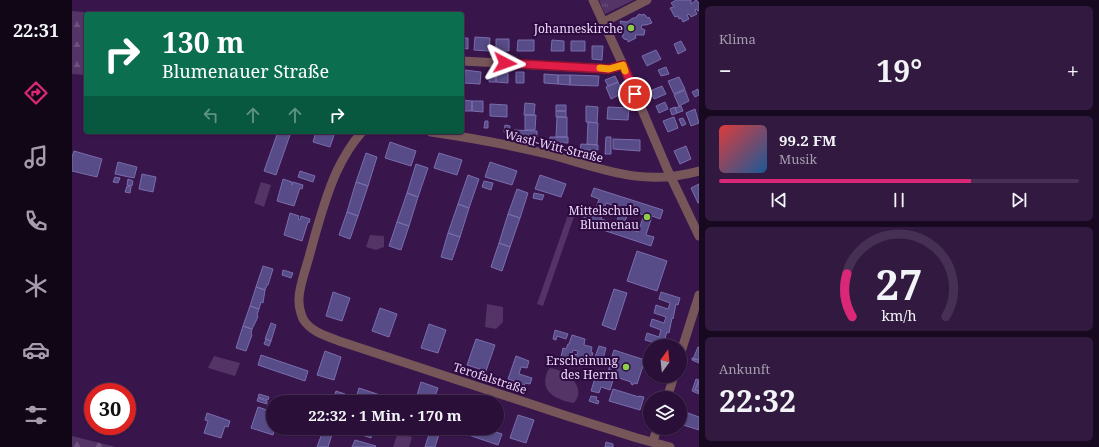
<!DOCTYPE html>
<html lang="de">
<head>
<meta charset="utf-8">
<style>
	:root { --surface:#2a1038; --page:#321940; --text:#f1f3f6; --muted:#a59dae; --line:#463053; --accent:#db2777 }
	body { margin:0; font-family:"Noto Serif",serif; background:var(--page); color:var(--text); height:100vh; display:flex; flex-direction:column; font-size:15px; white-space:nowrap }
	* { box-sizing:border-box; margin:0 }
	p { font-size:13px; color:var(--muted) }
	.icon { flex:none; width:22px; height:22px; fill:none; stroke:currentColor; stroke-width:2; stroke-linecap:round; stroke-linejoin:round }
	.map { position:relative; flex:1; overflow:hidden }
	.details { display:flex; flex-direction:column; gap:6px; padding:6px; background:#17091f; width:400px }
	.details>* { flex:none }
	.hud { position:absolute; left:12px; top:12px; width:380px; height:122px; border-radius:4px; box-shadow:0 1px 3px #0004,0 0 0 1px var(--line); background:#0b6e4f; color:#fff; overflow:hidden }
	.needle { width:26px; rotate:15deg }
	.buttons { position:absolute; left:571px; top:339px; display:grid; gap:8px }
	.buttons a { display:grid; place-items:center; width:44px; height:44px; border-radius:50%; background:var(--surface); box-shadow:0 1px 3px #0004,0 0 0 1px var(--line); font-size:20px }
	.speed { position:absolute; left:12px; top:383px; display:flex; gap:8px; font-size:20px; font-weight:700; text-align:center }
	.speed>* { display:grid; place-content:center; width:52px; height:52px; border-radius:50%; background:var(--surface); box-shadow:0 1px 3px #0004,0 0 0 1px var(--line); line-height:1 }
	.speed .limit { border:6px solid #d22; background:#fff; color:#111 }
	.pin { position:absolute; display:grid; place-items:center; width:34px; height:34px; color:#fff; margin:-17px; border:2px solid #fff; border-radius:50%; box-shadow:0 1px 4px #0007 }
	.me { position:absolute; width:44px; margin:-22px; rotate:94deg; stroke-linejoin:round; filter:drop-shadow(0 0 3px #0008) }
	.turn { display:flex; align-items:center; gap:14px; height:84px; padding:0 12px; font-size:18px }
	.turn .icon { width:52px; height:52px; stroke-width:2.5 }
	.turn b { display:block; font-size:28px; line-height:34px }
	.lanes { display:flex; align-items:center; height:38px; padding:0 12px; background:#0003; justify-content:center; gap:20px; direction:ltr }
	.lanes .off { opacity:.35 }
	.big { font-size:30px; font-weight:700; line-height:1.1 }
	.details .tile { flex:1; display:flex; flex-direction:column; justify-content:center; gap:6px; min-width:0; padding:0 14px; border-radius:6px; background:var(--page) }
	.details .dial { align-items:center; gap:0 }
	.dial svg { height:104px; overflow:visible; fill:none; stroke:var(--line); stroke-width:7; stroke-linecap:round; text-anchor:middle }
	.dial text { fill:var(--text); stroke:none }
	.song { display:flex; align-items:center; gap:12px }
	.cover { width:48px; height:48px; border-radius:6px; background:linear-gradient(135deg,hsl(0 70% 55%),hsl(210 70% 35%)) }
	.played { height:4px; border-radius:2px; background:linear-gradient(90deg,var(--accent) 70%,var(--line) 70%) }
	.keys { display:flex; justify-content:space-around; direction:ltr }
	.heat { display:flex; justify-content:space-between; align-items:center; font-size:22px; direction:ltr }
	.trip { position:absolute; left:194px; top:395px; width:238px; height:40px; border-radius:20px; background:var(--surface); box-shadow:0 1px 3px #0004,0 0 0 1px var(--line); font-weight:700; line-height:40px; text-align:center }
	main { display:flex; flex:1; min-height:0 }
	.menu { display:flex; flex-direction:column; width:72px; justify-content:space-around; align-items:center; background:#110616; color:var(--muted) }
	.menu .icon { width:28px; height:28px }
	.menu .on { color:var(--accent) }
	.menu b { font-size:18px; color:var(--text) }
	.map>svg:first-child { display:block }
</style>
</head>
<body>
<main>
<nav class="menu">
<b>22:31</b>
<svg class="icon on" aria-label="directions" viewBox="0 0 24 24"><path d="M12 3l9 9-9 9-9-9zM9 14v-3h6M13 9l2 2-2 2"/></svg>
<svg class="icon" aria-label="music" viewBox="0 0 24 24"><path d="M9 18V5l10-2v13"/><circle cx="6" cy="18" r="3"/><circle cx="16" cy="16" r="3"/></svg>
<svg class="icon" aria-label="phone" viewBox="0 0 24 24"><path d="M5 4h4l2 5-3 2q2 4 5 5l2-3 5 2v4C11 20 4 13 5 4z"/></svg>
<svg class="icon" aria-label="climate" viewBox="0 0 24 24"><path d="M12 3v18M4 7l16 10M4 17L20 7"/></svg>
<svg class="icon" aria-label="car" viewBox="0 0 24 24"><path d="M5 17H2v-5l4-1 3-4h7l3 4 3 1v5h-3M9 17h6M6 11h13"/><circle cx="7" cy="17" r="2"/><circle cx="17" cy="17" r="2"/></svg>
<svg class="icon" aria-label="filters" viewBox="0 0 24 24"><path d="M4 7h16M4 17h16"/><circle cx="9" cy="7" r="2"/><circle cx="15" cy="17" r="2"/></svg>
</nav>
<div class="map">
<svg width="627" height="447" viewBox="0 0 627 447">
	<defs>
		<pattern id="grass-tufts" width="24" height="20" patternUnits="userSpaceOnUse"><rect width="24" height="20" fill="#543367"/><path d="M3 7l-1-3M5 7V3M7 7l1-3M15 17l-1-3M17 17v-4M19 17l1-3" fill="none" stroke="#6d507e"/></pattern>
		<pattern id="forest-firs" width="22" height="20" patternUnits="userSpaceOnUse"><rect width="22" height="20" fill="#543367"/><path d="M5 1l3.5 6h-7zM16 11l3.5 6h-7z" fill="#6d507e"/></pattern>
	</defs>
	<rect width="100%" height="100%" fill="#38154a"/>
	<path fill="url(#grass-tufts)" d="M 527,0 L 562,0 L 533,14 Z"/>
	<path fill="url(#forest-firs)" d="M 0,11 L 32,14 L 14,14 L 14,75 L 0,74 Z
		M 0,436 L 44,447 L 0,447 Z"/>
	<path fill="#543367" d="M 189,182 L 199,185 L 192,207 L 182,203 Z
		M 498,209 L 504,211 L 471,306 L 465,304 Z
		M 298,235 L 312,236 L 312,247 L 304,250 L 294,247 Z
		M 415,304 L 431,307 L 431,322 L 424,329 L 413,327 Z
		M 142,356 L 168,363 L 163,376 L 136,368 Z
		M 478,368 C 494,370 516,387 502,403 C 487,401 469,393 474,376 C 475,372 475,371 478,368 Z
		M 211,395 L 218,395 L 220,399 L 219,402 L 208,402 L 207,400 Z
		M 326,432 L 340,437 L 337,447 L 321,447 Z"/>
	<path fill="#584c88" stroke="#796dad" fill-rule="evenodd" d="M 604,0 L 619,0 L 619,4 L 624,0 L 627,3 L 627,11 L 626,11 L 624,9 L 623,10 L 625,14 L 619,17 L 617,14 L 615,15 L 617,19 L 611,22 L 609,18 L 607,19 L 606,16 L 603,17 L 598,8 L 602,7 L 599,3 Z
		M 567,14 L 570,15 L 572,14 L 576,18 L 577,17 L 580,23 L 574,25 L 570,25 L 569,28 L 573,30 L 572,35 L 563,35 L 564,38 L 556,42 L 556,40 L 552,39 L 550,36 L 552,35 L 551,33 L 546,31 L 549,25 L 548,21 L 555,22 L 561,18 L 563,18 Z
		M 403,37 L 418,38 L 417,51 L 402,50 Z
		M 390,38 L 396,38 L 396,49 L 390,48 Z
		M 424,39 L 437,39 L 437,51 L 424,51 Z
		M 446,40 L 462,40 L 462,51 L 445,51 Z
		M 480,40 L 492,41 L 492,51 L 479,51 Z
		M 499,41 L 513,41 L 513,51 L 499,51 Z
		M 609,41 L 614,50 L 606,54 L 602,44 Z
		M 520,46 L 531,46 L 530,60 L 520,59 Z
		M 584,50 L 589,59 L 575,66 L 570,56 Z
		M 594,67 L 597,74 L 589,76 L 586,70 Z
		M 393,70 L 409,72 L 408,84 L 392,83 Z
		M 418,71 L 424,72 L 424,82 L 417,82 Z
		M 424,72 L 436,73 L 436,83 L 424,82 Z
		M 444,72 L 452,72 L 452,83 L 444,83 Z
		M 472,74 L 486,75 L 486,84 L 472,83 Z
		M 486,75 L 498,75 L 498,85 L 486,84 Z
		M 498,75 L 527,76 L 526,86 L 498,85 Z
		M 543,76 L 546,82 L 536,86 L 533,80 Z
		M 607,77 L 613,89 L 602,94 L 596,81 Z
		M 546,82 L 551,93 L 539,99 L 534,87 Z
		M 590,86 L 594,94 L 582,99 L 578,91 Z
		M 626,89 L 627,95 L 623,97 L 620,92 Z
		M 613,90 L 617,101 L 607,106 L 602,95 Z
		M 390,100 L 400,101 L 400,111 L 390,111 Z
		M 400,101 L 411,101 L 411,112 L 400,111 Z
		M 593,102 L 596,109 L 587,113 L 584,106 Z
		M 453,103 L 463,104 L 462,115 L 452,115 Z
		M 418,104 L 435,105 L 435,117 L 418,116 Z
		M 484,105 L 494,105 L 494,111 L 484,111 Z
		M 514,106 L 526,107 L 525,123 L 514,122 Z
		M 609,106 L 611,111 L 605,113 L 603,108 Z
		M 536,107 L 557,108 L 556,120 L 535,119 Z
		M 603,107 L 605,113 L 600,115 L 598,109 Z
		M 623,109 L 627,123 L 619,126 L 614,113 Z
		M 484,111 L 494,111 L 494,117 L 484,117 Z
		M 453,115 L 464,115 L 463,130 L 453,130 Z
		M 485,117 L 495,117 L 495,137 L 484,137 Z
		M 602,117 L 606,128 L 596,132 L 591,121 Z
		M 611,118 L 614,124 L 610,126 L 607,119 Z
		M 413,121 L 416,121 L 416,128 L 412,128 Z
		M 516,122 L 526,123 L 525,145 L 515,144 Z
		M 433,125 L 438,126 L 437,132 L 432,132 Z
		M 442,130 L 465,131 L 465,137 L 441,136 Z
		M 206,132 L 218,135 L 204,175 L 192,171 Z
		M 244,132 L 263,132 L 258,147 L 241,142 Z
		M 478,137 L 496,137 L 496,143 L 477,142 Z
		M 534,137 L 539,137 L 539,154 L 533,154 Z
		M 541,139 L 568,140 L 568,151 L 541,149 Z
		M 318,142 L 344,151 L 339,166 L 313,158 Z
		M 509,144 L 526,145 L 526,150 L 508,150 Z
		M 614,146 L 619,159 L 608,164 L 602,151 Z
		M 2,151 L 30,159 L 25,177 L 0,171 L 0,157 Z
		M 294,153 L 305,157 L 296,186 L 284,182 Z
		M 367,153 L 390,160 L 385,175 L 362,168 Z
		M 46,162 L 65,167 L 62,178 L 43,174 Z
		M 418,162 L 445,171 L 440,185 L 413,177 Z
		M 344,164 L 356,168 L 346,197 L 335,193 Z
		M 228,171 L 243,176 L 241,182 L 226,177 Z
		M 70,174 L 84,177 L 81,192 L 67,189 Z
		M 396,175 L 407,179 L 397,208 L 386,204 Z
		M 468,175 L 494,184 L 489,197 L 463,189 Z
		M 43,177 L 48,178 L 46,183 L 41,182 Z
		M 56,179 L 61,181 L 60,186 L 55,185 Z
		M 211,179 L 220,182 L 220,185 L 221,182 L 231,185 L 230,189 L 228,188 L 222,206 L 205,201 Z
		M 412,181 L 421,183 L 419,190 L 410,187 Z
		M 284,182 L 296,186 L 286,216 L 275,212 Z
		M 627,184 L 627,203 L 626,203 L 619,188 Z
		M 55,186 L 59,187 L 58,193 L 53,192 Z
		M 522,188 L 591,210 L 588,219 L 580,216 L 574,235 L 582,237 L 579,246 L 510,223 L 513,215 L 521,217 L 527,199 L 519,196 ZM 534,203 L 549,208 L 544,224 L 529,219 ZM 557,210 L 572,215 L 566,232 L 551,227 Z
		M 445,189 L 456,193 L 448,218 L 436,214 Z
		M 335,193 L 346,197 L 337,226 L 325,222 Z
		M 462,193 L 472,195 L 470,200 L 461,198 Z
		M 386,204 L 397,208 L 388,237 L 376,233 Z
		M 275,212 L 286,216 L 278,239 L 267,235 Z
		M 218,213 L 227,216 L 226,219 L 228,220 L 229,216 L 238,219 L 237,223 L 236,222 L 230,241 L 212,235 Z
		M 436,214 L 448,218 L 438,247 L 427,243 Z
		M 325,222 L 337,226 L 329,250 L 317,246 Z
		M 376,233 L 388,237 L 380,260 L 369,257 Z
		M 427,243 L 438,247 L 430,271 L 419,267 Z
		M 565,251 L 595,261 L 585,291 L 555,281 Z
		M 191,266 L 201,269 L 196,285 L 195,285 L 193,290 L 184,287 Z
		M 211,270 L 221,273 L 219,278 L 210,275 Z
		M 184,287 L 193,290 L 191,303 L 189,302 L 187,309 L 178,306 Z
		M 542,289 L 555,293 L 543,330 L 530,325 Z
		M 261,292 L 278,298 L 270,321 L 254,316 Z
		M 589,292 L 608,298 L 606,305 L 604,304 L 601,319 L 600,318 L 597,333 L 595,332 L 593,338 L 595,339 L 593,346 L 573,340 L 575,333 L 587,337 L 589,330 L 578,326 L 580,319 L 592,323 L 594,317 L 582,313 L 584,305 L 596,309 L 598,303 L 587,299 Z
		M 178,306 L 187,309 L 185,315 L 186,316 L 185,319 L 180,329 L 171,326 Z
		M 308,308 L 325,314 L 317,337 L 300,331 Z
		M 199,323 L 204,325 L 199,341 L 193,339 Z
		M 357,324 L 374,330 L 366,353 L 349,348 Z
		M 171,326 L 180,329 L 179,334 L 180,335 L 174,351 L 164,348 Z
		M 483,330 L 496,334 L 494,339 L 485,336 L 484,340 L 481,339 Z
		M 500,335 L 513,339 L 512,345 L 520,347 L 519,352 L 521,353 L 518,362 L 509,360 L 507,366 L 499,364 L 502,354 L 505,355 L 506,351 L 501,350 L 500,353 L 498,353 L 496,360 L 489,357 L 491,348 L 494,349 L 496,344 L 497,344 Z
		M 194,339 L 199,341 L 197,346 L 192,344 Z
		M 404,339 L 423,345 L 414,371 L 395,365 Z
		M 527,346 L 534,348 L 531,359 L 523,357 Z
		M 626,347 L 627,347 L 627,360 L 621,359 Z
		M 542,350 L 573,360 L 565,384 L 562,383 L 561,385 L 559,384 L 559,382 L 535,374 L 541,358 L 542,358 L 543,356 L 540,356 Z
		M 253,351 L 269,357 L 262,380 L 245,375 Z
		M 189,355 L 236,371 L 233,381 L 186,365 Z
		M 444,356 L 457,361 L 455,368 L 449,367 L 447,374 L 460,378 L 458,384 L 453,383 L 452,387 L 443,385 L 444,382 L 436,379 Z
		M 620,358 L 627,360 L 627,363 L 620,360 Z
		M 535,374 L 542,377 L 538,390 L 529,387 L 527,393 L 519,391 L 523,378 L 533,381 Z
		M 624,379 L 627,380 L 623,390 L 627,391 L 627,394 L 620,391 Z
		M 627,380 L 627,391 L 623,390 Z
		M 349,382 L 366,388 L 361,402 L 343,402 Z
		M 287,388 L 311,396 L 328,402 L 297,402 L 284,398 Z
		M 541,389 L 567,397 L 567,396 L 572,397 L 568,410 L 537,401 Z
		M 264,391 L 273,394 L 271,402 L 260,402 Z
		M 187,394 L 197,397 L 196,400 L 186,397 Z
		M 519,396 L 525,397 L 524,400 L 527,401 L 526,404 L 517,401 Z
		M 186,398 L 195,401 L 195,404 L 185,401 Z
		M 186,407 L 201,412 L 201,428 L 203,428 L 201,435 L 179,428 Z
		M 608,410 L 627,417 L 627,430 L 608,424 Z
		M 135,413 L 158,421 L 156,427 L 153,426 L 149,438 L 132,433 L 136,421 L 133,420 Z
		M 446,415 L 462,420 L 454,443 L 438,438 Z
		M 252,428 L 262,428 L 256,447 L 245,447 Z
		M 278,428 L 286,428 L 284,433 L 277,430 Z
		M 359,428 L 369,428 L 363,447 L 353,447 Z
		M 379,428 L 411,428 L 430,434 L 426,445 L 379,429 Z
		M 288,429 L 300,433 L 299,438 L 287,434 Z
		M 283,440 L 304,446 L 303,447 L 280,447 Z
		M 534,442 L 541,444 L 541,447 L 533,447 Z"/>
	<g fill="none" stroke-linecap="round" stroke-linejoin="round">
		<path stroke="#77565a" stroke-width="9" d="M 521,0 L 551,65 L 596,171 L 627,236
			M 532,22 L 575,0
			M 390,61 L 537,69 L 551,65
			M 290,132 C 279,144 271,158 264,173 C 252,200 245,228 237,257 C 234,268 226,290 227,301 C 227,307 229,314 231,319 C 239,332 254,336 267,341 L 495,416 L 565,438 L 598,447
			M 359,132 C 400,138 439,145 479,155 C 532,169 570,187 627,171
			M 608,355 L 627,295
			M 595,398 L 602,376
			M 581,442 L 585,428"/>
	</g>
	<g fill="none" stroke-linecap="round" stroke-linejoin="round">
		<g stroke="#92132f" stroke-width="10">
			<path id="route" d="M 433,63 L 537,69 L 551,65 L 563,94"/>
		</g>
		<use href="#route" stroke="#e11d48" stroke-width="7"/>
		<path stroke="#f59e0b" stroke-width="7" d="M 528,68 L 537,69 L 551,65 L 553,71"/>
	</g>
	<g fill="#8cce45" stroke="#2d0a3f" stroke-width="1.5">
		<circle cx="559" cy="28" r="4"/>
		<circle cx="575" cy="217" r="4"/>
		<circle cx="554" cy="367" r="4"/>
	</g>
	<g text-anchor="middle" dominant-baseline="central" stroke-width="4" stroke-linejoin="round" paint-order="stroke">
		<g font-size="12" fill="#ebd7f8" stroke="#2d0a3f" text-anchor="end">
			<text x="551" y="28">Johanneskirche</text>
			<text x="567" y="210">Mittelschule<tspan x="567" dy="14">Blumenau</tspan></text>
			<text x="546" y="360">Erscheinung<tspan x="546" dy="14">des Herrn</tspan></text>
		</g>
		<g font-size="12" fill="#ebd7f8" stroke="#2d0a3f">
			<text transform="translate(482 146) rotate(14)">Wastl-Witt-Straße</text>
			<text transform="translate(418 378) rotate(18)">Terofalstraße</text>
		</g>
	</g>
</svg>
<div class="buttons">
<a><svg class="needle" viewBox="-14 -14 28 28"><path d="M0-13l5 13h-10z" fill="#e53935"/><path d="M0 13l5-13h-10z" fill="#a59dae"/></svg></a>
<a><svg class="icon" aria-label="layers" viewBox="0 0 24 24"><path d="M12 4l9 5-9 5-9-5zM3 14l9 5 9-5"/></svg></a>
</div>
<div class="speed"><div class="limit">30</div></div>
<div class="pin" style="left:563px;top:94px;background:#d93025"><svg class="icon" aria-label="arrive" viewBox="0 0 24 24"><path d="M6 21V4h12l-3 4 3 4H6"/></svg></div>
<svg class="me" style="left:433px;top:63px" viewBox="-20 -20 40 40"><path d="M0-17L14 15 0 8-14 15z" fill="#e11d48" stroke="#fff" stroke-width="4"/></svg>
<div class="trip">22:32 · 1 Min. · 170 m</div>
<div class="hud">
<div class="turn"><svg class="icon" aria-label="right" viewBox="0 0 24 24"><path d="M7 20v-9h11M14 6l5 5-5 5"/></svg><div><b>130 m</b>Blumenauer Straße</div></div>
<div class="lanes"><svg class="icon off" aria-label="left" viewBox="0 0 24 24"><path d="M17 20v-9H6M10 6l-5 5 5 5"/></svg><svg class="icon off" aria-label="ahead" viewBox="0 0 24 24"><path d="M12 20V5M6 11l6-6 6 6"/></svg><svg class="icon off" aria-label="ahead" viewBox="0 0 24 24"><path d="M12 20V5M6 11l6-6 6 6"/></svg><svg class="icon" aria-label="right" viewBox="0 0 24 24"><path d="M7 20v-9h11M14 6l5 5-5 5"/></svg></div>
</div>
</div>
<section class="details">
<div class="tile"><p>Klima</p>
<div class="heat"><a>−</a><b class="big">19°</b><a>+</a></div>
</div>
<div class="tile">
<div class="song"><i class="cover"></i><div><b>99.2 FM</b><p>Musik</p></div></div>
<div class="played"></div>
<div class="keys"><svg class="icon" aria-label="previous" viewBox="0 0 24 24"><path d="M18 5L8 12l10 7zM5 5v14"/></svg><svg class="icon" aria-label="pause" viewBox="0 0 24 24"><path d="M8 5v14M16 5v14"/></svg><svg class="icon" aria-label="next" viewBox="0 0 24 24"><path d="M6 5l10 7-10 7zM19 5v14"/></svg></div>
</div>
<div class="tile dial"><svg viewBox="0 0 100 80">
<path d="M14 69A42 42 0 1 1 86 69"/>
<path d="M14 69A42 42 0 0 1 10 36" stroke="#db2777"/>
<text x="50" y="56" font-size="32" font-weight="700">27</text>
<text x="50" y="72" font-size="11">km/h</text>
</svg></div>
<div class="tile"><p>Ankunft</p><b class="big">22:32</b></div>
</section>
</main>
</body>
</html>
